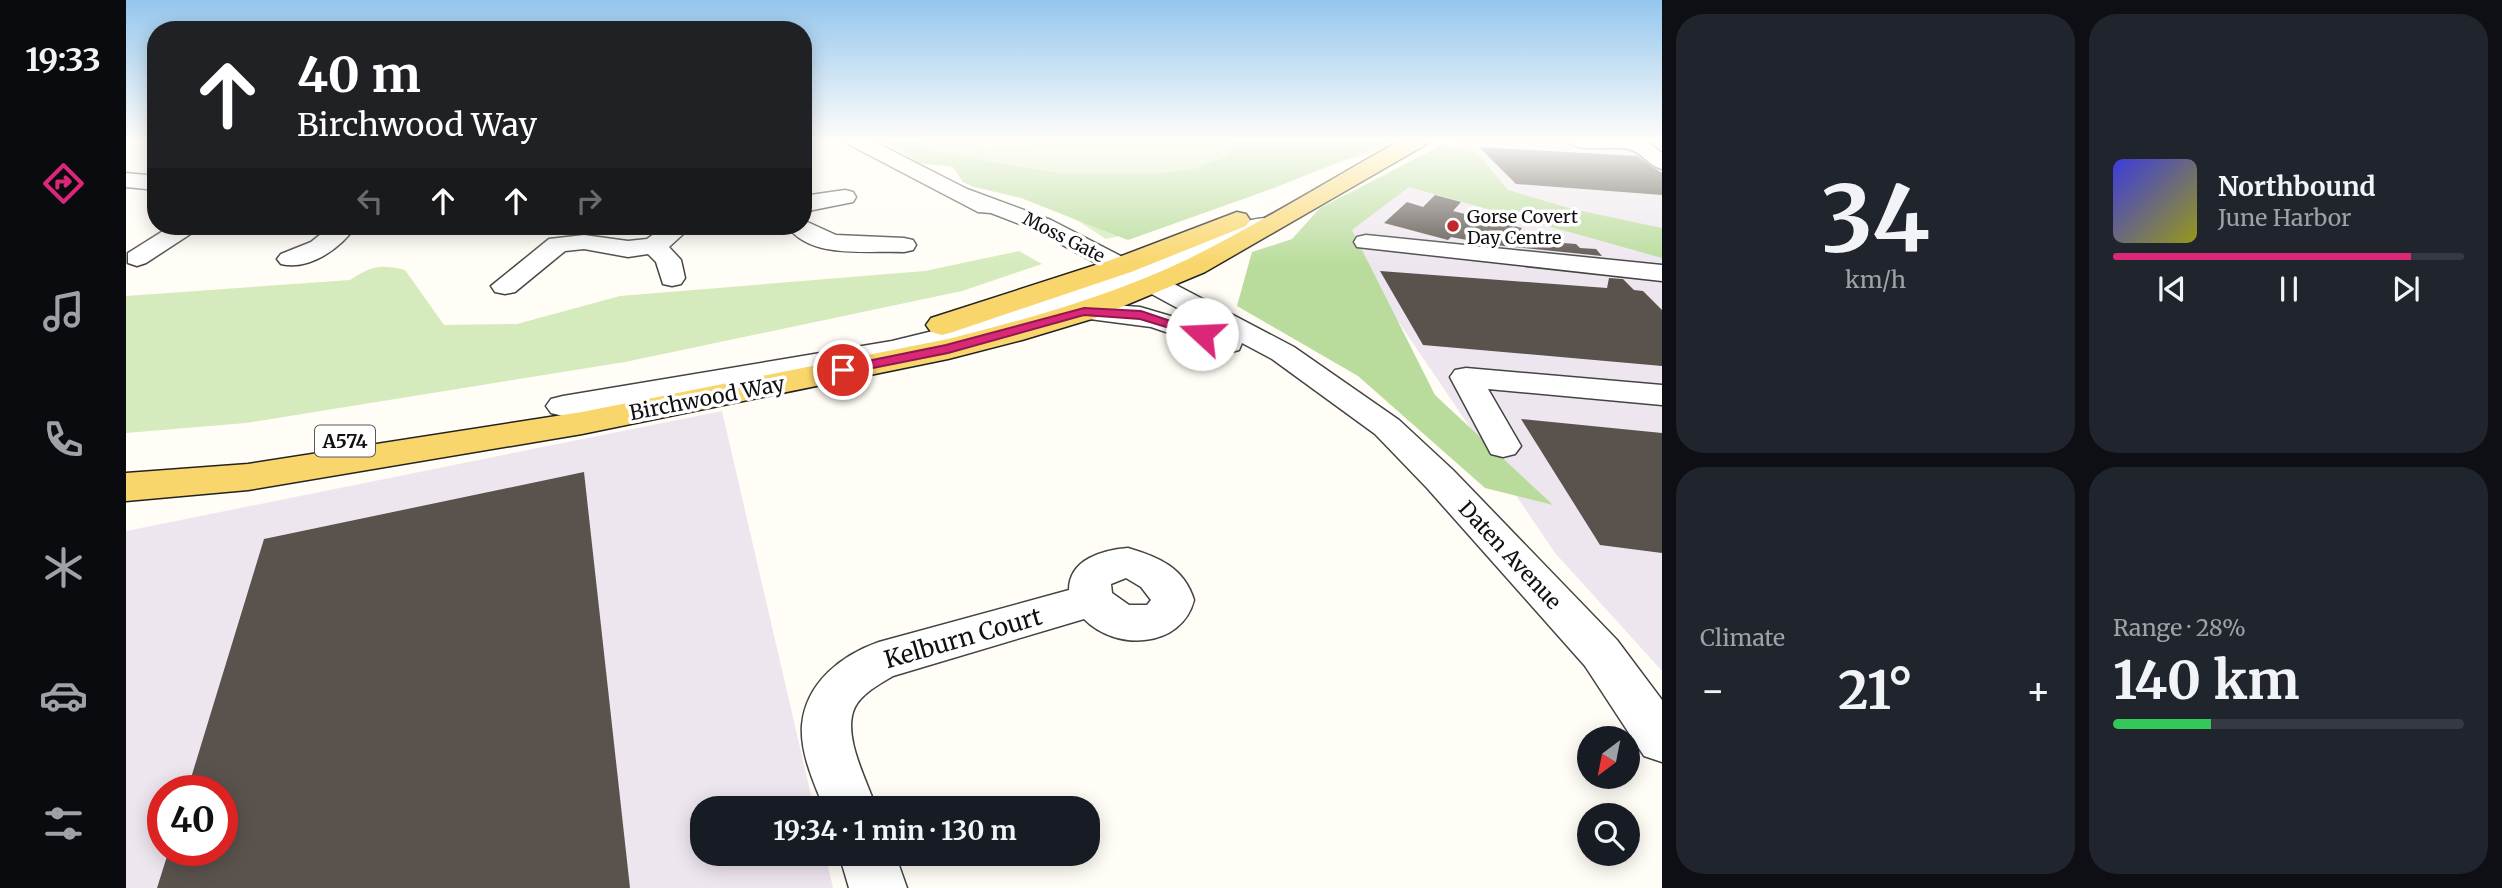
<!DOCTYPE html>
<html lang="en">
<head>
<meta charset="utf-8">
<style>
	:root { --surface:#171b24; --page:#20242c; --text:#f1f3f6; --muted:#9ea1a6; --line:#363941; --accent:#db2777 }
	body { margin:0; font-family:Merriweather,serif; background:var(--page); color:var(--text); height:100vh; display:flex; flex-direction:column; font-size:26px; white-space:nowrap }
	* { box-sizing:border-box; margin:0 }
	p { font-size:23px; color:var(--muted) }
	.icon { flex:none; width:38px; height:38px; fill:none; stroke:currentColor; stroke-width:2; stroke-linecap:round; stroke-linejoin:round }
	.map { position:relative; flex:1; overflow:hidden }
	.details { display:flex; flex-direction:column; gap:14px; padding:14px; background:#0d0f14; width:840px }
	.details>* { flex:none }
	.top-card { position:absolute; left:21px; top:21px; width:665px; height:214px; border-radius:28px; box-shadow:0 4px 18px #0003; background:#202124; color:#fff; overflow:hidden }
	.needle { width:46px; rotate:212deg }
	.tools { position:absolute; left:1451px; top:726px; display:grid; gap:14px }
	.tools a { display:grid; place-items:center; width:63px; height:63px; border-radius:50%; background:var(--surface); box-shadow:0 4px 18px #0003; font-size:35px }
	.speed { position:absolute; left:21px; top:775px; display:flex; gap:14px; font-size:35px; font-weight:700; text-align:center }
	.speed>* { display:grid; place-content:center; width:91px; height:91px; border-radius:50%; background:var(--surface); box-shadow:0 4px 18px #0003; line-height:1 }
	.speed .limit { border:10px solid #d22; background:#fff; color:#111 }
	.pin { position:absolute; display:grid; place-items:center; width:60px; height:60px; color:#fff; margin:-30px; border:4px solid #fff; border-radius:50%; box-shadow:0 2px 7px #0007 }
	.me { position:absolute; width:77px; margin:-38px; rotate:290deg; stroke-linejoin:round; filter:drop-shadow(0 0 5px #0008) }
	.turn { display:flex; align-items:center; gap:24px; height:147px; padding:0 35px; font-size:32px }
	.turn .icon { width:91px; height:91px; stroke-width:2.5 }
	.turn b { display:block; font-size:49px; line-height:60px }
	.lanes { display:flex; align-items:center; height:66px; padding:0 35px; background:#0003; justify-content:center; gap:35px; direction:ltr }
	.lanes .off { opacity:.35 }
	.big { font-size:52px; font-weight:700; line-height:1.1 }
	.details .widget { flex:1; display:flex; flex-direction:column; justify-content:center; gap:10px; min-width:0; padding:0 24px; border-radius:28px; background:var(--page) }
	.details .dial { align-items:center; gap:0 }
	.dial b { font-size:91px; line-height:1 }
	.song { display:flex; align-items:center; gap:21px }
	.cover { width:84px; height:84px; border-radius:10px; background:linear-gradient(135deg,hsl(240 70% 55%),hsl(60 70% 35%)) }
	.played { height:7px; border-radius:4px; background:linear-gradient(90deg,var(--accent) 85%,var(--line) 85%) }
	.keys { display:flex; justify-content:space-around; direction:ltr }
	.heat { display:flex; justify-content:space-between; align-items:center; font-size:38px; direction:ltr }
	.charge { height:10px; border-radius:5px; background:linear-gradient(90deg,#34c759 28%,var(--line) 0) }
	.details .tiles { flex:1; display:grid; gap:14px; grid-template-columns:repeat(2,1fr) }
	.trip { position:absolute; left:564px; top:796px; width:410px; height:70px; border-radius:28px; background:var(--surface); box-shadow:0 4px 18px #0003; font-weight:700; line-height:70px; text-align:center }
	main { display:flex; flex:1; min-height:0 }
	.dock { display:flex; flex-direction:column; width:126px; justify-content:space-around; align-items:center; background:#090b0e; color:var(--muted) }
	.dock .icon { width:49px; height:49px }
	.dock .active { color:var(--accent) }
	.dock b { font-size:32px; color:var(--text) }
	.map>svg:first-child { display:block }
</style>
</head>
<body>
<main>
<nav class="dock">
<b>19:33</b>
<svg class="icon active" aria-label="directions" viewBox="0 0 24 24"><path d="M12 3l9 9-9 9-9-9zM9 14v-3h6M13 9l2 2-2 2"/></svg>
<svg class="icon" aria-label="music" viewBox="0 0 24 24"><path d="M9 18V5l10-2v13"/><circle cx="6" cy="18" r="3"/><circle cx="16" cy="16" r="3"/></svg>
<svg class="icon" aria-label="phone" viewBox="0 0 24 24"><path d="M5 4h4l2 5-3 2q2 4 5 5l2-3 5 2v4C11 20 4 13 5 4z"/></svg>
<svg class="icon" aria-label="climate" viewBox="0 0 24 24"><path d="M12 3v18M4 7l16 10M4 17L20 7"/></svg>
<svg class="icon" aria-label="car" viewBox="0 0 24 24"><path d="M5 17H2v-5l4-1 3-4h7l3 4 3 1v5h-3M9 17h6M6 11h13"/><circle cx="7" cy="17" r="2"/><circle cx="17" cy="17" r="2"/></svg>
<svg class="icon" aria-label="filters" viewBox="0 0 24 24"><path d="M4 7h16M4 17h16"/><circle cx="9" cy="7" r="2"/><circle cx="15" cy="17" r="2"/></svg>
</nav>
<div class="map">
<svg width="1536" height="888" viewBox="0 0 1536 888">
	<rect width="100%" height="100%" fill="#fffdf5"/>
	<path fill="#eee6ef" fill-rule="evenodd" d="M 1336,140 L 1536,140 L 1536,671 L 1429,553 L 1213,234 L 1228,210 Z
		M 596,411 L 688,808 L 576,808 L 576,854 L 699,854 L 707,888 L 0,888 L 0,531 ZM 37,791 L 96,791 L 96,850 L 37,850 Z"/>
	<path fill="#d5ebbd" d="M 770,140 L 1283,140 L 1272,146 L 1138,183 L 1044,225 L 980,239 L 952,221 Z
		M 893,251 L 916,264 L 836,291 L 499,362 L 120,423 L 0,433 L 0,296 L 224,280 C 246,266 253,264 279,270 L 318,325 L 391,324 L 494,296 L 799,271 Z"/>
	<path fill="#b9dc9c" d="M 756,140 L 790,140 L 810,152 L 931,173 L 1034,173 L 1066,170 L 1101,156 L 1112,140 L 1268,140 L 1148,188 L 1002,240 L 895,198 L 848,187 L 837,182 L 827,167 L 794,163 Z
		M 1318,144 L 1351,153 L 1382,190 L 1446,209 L 1536,228 L 1536,258 L 1283,187 L 1226,230 L 1309,395 L 1427,505 L 1359,488 L 1232,376 L 1111,306 L 1126,252 L 1166,239 L 1194,208 Z"/>
	<path fill="#e6f2cf" d="M 845,140 L 941,140 L 858,151 Z"/>
	<path fill="#5a524d" d="M 1353,147 L 1511,156 L 1536,173 L 1536,195 L 1390,184 Z
		M 1309,195 L 1335,202 L 1327,211 L 1396,228 L 1388,239 L 1450,244 L 1454,248 L 1470,249 L 1476,256 L 1368,245 L 1325,237 L 1322,240 L 1258,223 L 1281,202 L 1297,207 Z
		M 1254,271 L 1481,288 L 1483,278 L 1497,279 L 1508,290 L 1517,291 L 1536,310 L 1536,366 L 1297,345 Z
		M 1395,419 L 1536,433 L 1536,553 L 1474,545 Z
		M 458,472 L 504,888 L 31,888 L 43,850 L 96,850 L 96,791 L 61,791 L 138,539 Z"/>
	<g fill="none" stroke-linecap="round" stroke-linejoin="round">
		<g stroke="#444" stroke-width="3">
			<path id="minor" d="M 719,140 L 745,140 L 841,189 L 925,220 L 1014,266 C 1048,256 1118,211 1149,219 L 1153,224 L 1149,229 L 1114,241 L 1035,277 L 1168,347 L 1273,420 L 1327,470 L 1491,640 L 1536,700 L 1536,762 L 1518,756 L 1459,666 L 1301,488 L 1249,434 L 1146,359 L 1116,343 L 1113,350 L 1102,353 L 1025,327 L 948,317 L 944,311 L 946,308 C 782,365 608,386 437,416 L 425,413 L 420,406 L 425,399 L 437,396 L 766,341 L 864,317 L 988,273 L 909,230 L 865,213 L 852,212 L 722,144 ZM 999,289 L 1020,291 L 1092,330 L 1014,307 L 961,303 Z
				M 1440,140 L 1519,140 L 1536,153 L 1536,169 C 1523,166 1515,151 1502,149 C 1485,145 1453,154 1440,140 Z
				M 0,173 L 30,176 L 30,190 L 0,187 Z
				M 719,190 L 727,192 L 730,197 L 727,202 L 677,212 L 677,196 Z
				M 677,220 L 710,235 L 778,238 L 787,240 L 790,245 L 787,250 L 778,252 C 742,250 685,260 661,226 L 677,226 Z
				M 45,226 L 73,226 L 69,231 L 20,263 L 11,266 L 2,263 L 2,253 Z
				M 205,226 L 230,226 C 215,248 183,271 155,264 L 151,259 L 155,254 L 185,242 Z
				M 539,226 L 566,226 L 543,247 L 555,260 L 559,278 L 555,284 L 546,286 L 537,284 L 530,262 L 522,254 L 502,257 L 458,249 L 439,251 L 389,292 L 379,294 L 369,292 L 365,286 L 423,239 L 458,235 L 502,241 L 521,239 Z
				M 1240,235 L 1536,265 L 1536,281 L 1231,247 L 1228,242 L 1231,237 Z
				M 1340,368 L 1536,385 L 1536,405 L 1362,389 L 1395,446 L 1389,454 L 1377,457 L 1365,454 L 1324,377 L 1329,370 Z
				M 1002,548 C 1032,557 1058,567 1068,600 C 1056,648 990,652 958,619 L 767,676 C 754,684 736,693 729,707 C 715,735 742,782 750,808 L 698,808 C 688,783 674,753 676,725 C 680,682 716,655 753,642 L 943,590 C 943,559 977,550 1002,548 ZM 1000,578 L 1015,587 L 1025,600 L 1021,605 L 1003,605 L 986,593 L 985,584 Z
				M 713,854 L 769,854 L 781,888 L 723,888 Z"/>
		</g>
		<g stroke="#222" stroke-width="3">
			<path id="major" d="M 1275,140 L 1302,140 L 1299,145 L 1079,272 L 969,318 L 896,340 L 822,359 L 456,434 L 122,490 L 0,501 L 0,473 L 122,464 L 456,412 L 822,339 C 902,319 984,296 1060,260 C 1133,224 1203,180 1275,140 Z
				M 1111,212 L 1120,214 L 1124,220 L 1120,226 L 1005,272 L 827,332 L 816,335 L 805,332 L 800,325 L 805,318 L 985,260 Z"/>
		</g>
		<use href="#minor" fill="#fff" fill-rule="evenodd"/>
		<use href="#major" fill="#f9d66b" fill-rule="evenodd"/>
	</g>
	<linearGradient id="sky" x2="0" y2="1"><stop stop-color="#95c6ee"/><stop offset="0.53" stop-color="#fffefa"/><stop offset="1" stop-color="#fffefa" stop-opacity="0"/></linearGradient>
	<rect width="1536" height="265" fill="url(#sky)"/>
	<path fill="#db2777" stroke="#8e194d" stroke-width="2" d="M 958,308 L 1015,311 L 1083,334 L 1076,338 L 1014,319 L 958,315 L 822,353 L 717,374 L 710,370 L 717,366 L 820,345 Z"/>
	<circle fill="#c4262e" stroke="#fff" stroke-width="2.5" cx="1327" cy="226" r="7"/>
	<g text-anchor="middle" dominant-baseline="central" stroke-width="7" stroke-linejoin="round" paint-order="stroke">
		<g font-size="18" fill="#111" stroke="#fff" text-anchor="start">
			<text x="1341" y="216">Gorse Covert<tspan x="1341" dy="21">Day Centre</tspan></text>
		</g>
		<g font-size="18" fill="#111" stroke="#fff">
			<text transform="translate(938 237) rotate(27)">Moss Gate</text>
		</g>
		<rect fill="#fff" stroke="#585858" stroke-width="2" x="189" y="425.5" width="60" height="31" rx="5"/>
		<g font-size="19" font-weight="bold" fill="#111">
			<text x="219" y="441">A574</text>
		</g>
		<g font-size="21" fill="#111" stroke="#fff">
			<text transform="translate(581 398) rotate(-11)">Birchwood Way</text>
			<text transform="translate(1384 555) rotate(47)">Daten Avenue</text>
		</g>
		<g font-size="24" fill="#111" stroke="#fff">
			<text transform="translate(837 638) rotate(-16)">Kelburn Court</text>
		</g>
	</g>
</svg>
<div class="tools">
<a><svg class="needle" viewBox="-14 -14 28 28"><path d="M0-13l5 13h-10z" fill="#e53935"/><path d="M0 13l5-13h-10z" fill="#9ea1a6"/></svg></a>
<a><svg class="icon" aria-label="search" viewBox="0 0 24 24"><circle cx="10" cy="10" r="6"/><path d="M15 15l6 6"/></svg></a>
</div>
<div class="speed"><div class="limit">40</div></div>
<div class="pin" style="left:717px;top:370px;background:#d93025"><svg class="icon" aria-label="arrive" viewBox="0 0 24 24"><path d="M6 21V4h12l-3 4 3 4H6"/></svg></div>
<svg class="me" style="left:1076px;top:334px" viewBox="-20 -20 40 40"><circle r="19" fill="#fff"/><path d="M0-13L10 11 0 6-10 11z" fill="#db2777"/></svg>
<div class="trip">19:34 · 1 min · 130 m</div>
<div class="top-card">
<div class="turn"><svg class="icon" aria-label="ahead" viewBox="0 0 24 24"><path d="M12 20V5M6 11l6-6 6 6"/></svg><div><b>40 m</b>Birchwood Way</div></div>
<div class="lanes"><svg class="icon off" aria-label="left" viewBox="0 0 24 24"><path d="M17 20v-9H6M10 6l-5 5 5 5"/></svg><svg class="icon" aria-label="ahead" viewBox="0 0 24 24"><path d="M12 20V5M6 11l6-6 6 6"/></svg><svg class="icon" aria-label="ahead" viewBox="0 0 24 24"><path d="M12 20V5M6 11l6-6 6 6"/></svg><svg class="icon off" aria-label="right" viewBox="0 0 24 24"><path d="M7 20v-9h11M14 6l5 5-5 5"/></svg></div>
</div>
</div>
<section class="details">
<div class="tiles">
<div class="widget dial"><b>34</b><p>km/h</p></div>
<div class="widget">
<div class="song"><i class="cover"></i><div><b>Northbound</b><p>June Harbor</p></div></div>
<div class="played"></div>
<div class="keys"><svg class="icon" aria-label="previous" viewBox="0 0 24 24"><path d="M18 5L8 12l10 7zM5 5v14"/></svg><svg class="icon" aria-label="pause" viewBox="0 0 24 24"><path d="M8 5v14M16 5v14"/></svg><svg class="icon" aria-label="next" viewBox="0 0 24 24"><path d="M6 5l10 7-10 7zM19 5v14"/></svg></div>
</div>
<div class="widget"><p>Climate</p>
<div class="heat"><a>−</a><b class="big">21°</b><a>+</a></div>
</div>
<div class="widget"><p>Range · 28%</p><b class="big">140 km</b><div class="charge"></div></div>
</div>
</section>
</main>
</body>
</html>
